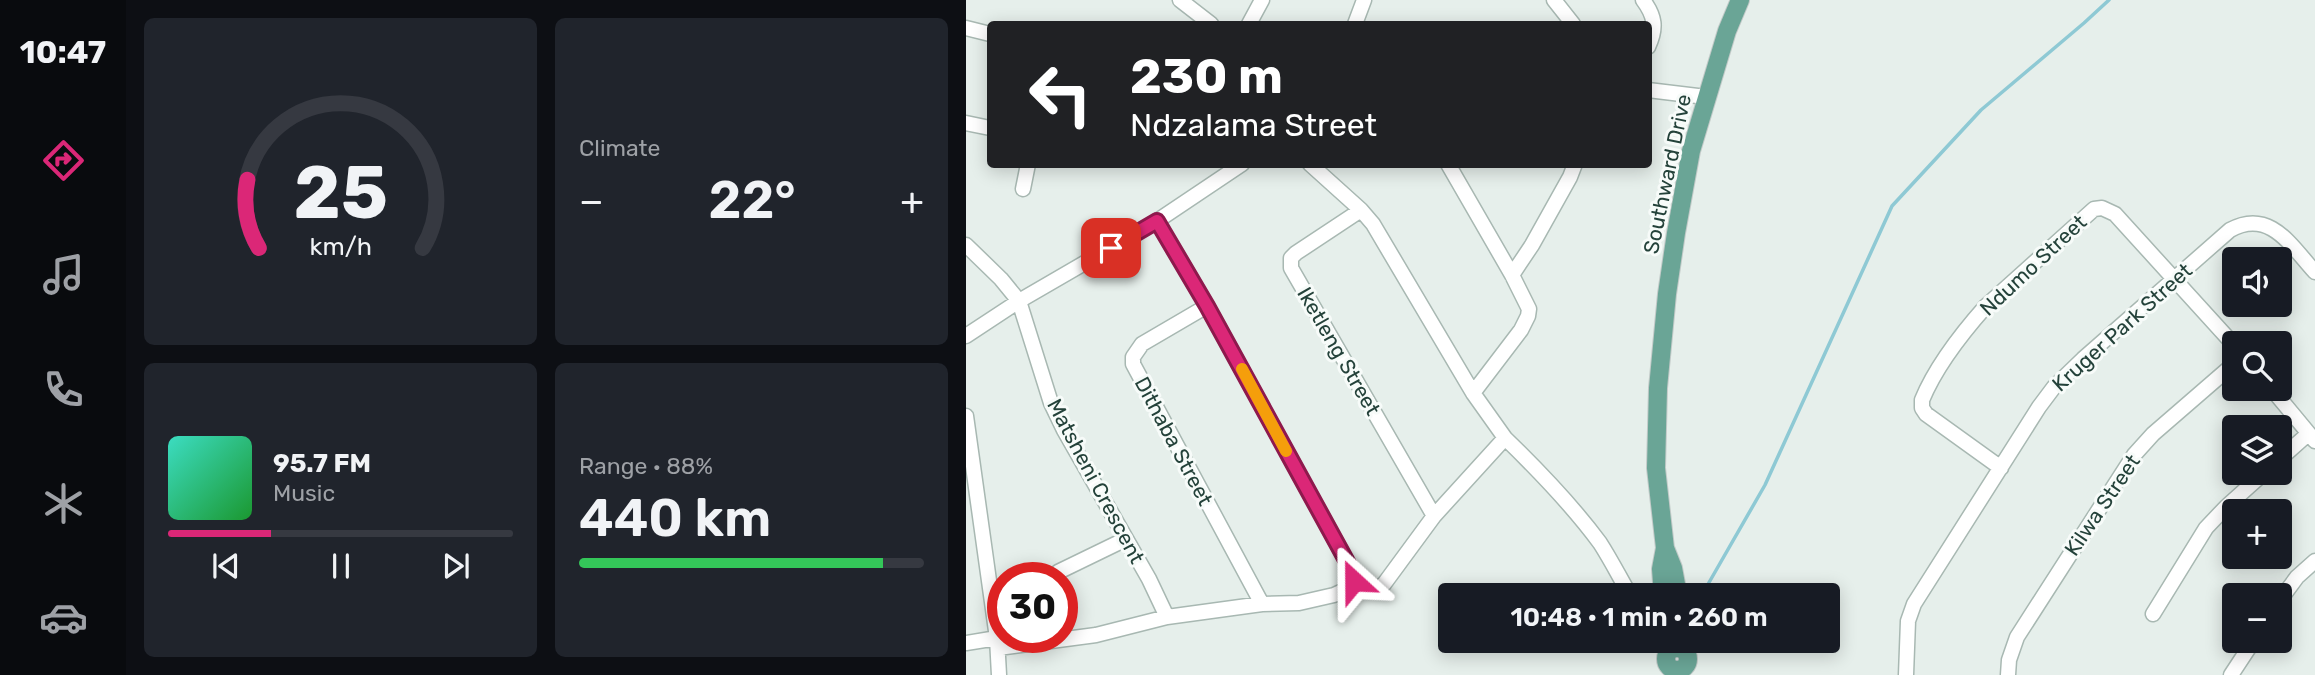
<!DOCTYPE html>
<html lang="en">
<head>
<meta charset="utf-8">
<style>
	:root { --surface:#171b24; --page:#20242c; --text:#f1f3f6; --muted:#9ea1a6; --line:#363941; --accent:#db2777 }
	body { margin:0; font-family:Rubik,sans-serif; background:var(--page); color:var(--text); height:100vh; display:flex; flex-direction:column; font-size:26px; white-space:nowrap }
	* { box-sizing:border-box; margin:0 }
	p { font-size:23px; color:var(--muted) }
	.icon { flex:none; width:38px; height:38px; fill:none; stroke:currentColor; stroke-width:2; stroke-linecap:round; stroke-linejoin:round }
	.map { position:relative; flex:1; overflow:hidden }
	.sheet { display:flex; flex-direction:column; gap:18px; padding:18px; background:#0d0f14; width:840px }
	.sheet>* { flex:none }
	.banner { position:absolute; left:21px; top:21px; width:665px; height:147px; border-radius:7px; box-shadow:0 4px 18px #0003; background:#202124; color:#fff; overflow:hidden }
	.tools { position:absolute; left:1256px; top:247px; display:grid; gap:14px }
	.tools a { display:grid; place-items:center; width:70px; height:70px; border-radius:7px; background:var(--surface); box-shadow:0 4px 18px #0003; font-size:35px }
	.speed { position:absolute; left:21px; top:562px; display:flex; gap:14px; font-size:35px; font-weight:700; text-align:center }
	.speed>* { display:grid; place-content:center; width:91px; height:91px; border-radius:50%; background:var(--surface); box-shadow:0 4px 18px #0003; line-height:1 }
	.speed .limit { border:10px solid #d22; background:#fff; color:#111 }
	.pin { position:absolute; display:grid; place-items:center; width:60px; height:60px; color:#fff; margin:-30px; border-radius:14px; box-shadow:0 4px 10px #0006 }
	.me { position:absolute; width:77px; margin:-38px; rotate:336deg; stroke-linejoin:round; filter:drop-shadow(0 0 5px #0008) }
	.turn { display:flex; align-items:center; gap:24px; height:147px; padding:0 28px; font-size:32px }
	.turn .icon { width:91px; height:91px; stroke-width:2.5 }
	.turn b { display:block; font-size:49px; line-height:60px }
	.big { font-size:52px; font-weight:600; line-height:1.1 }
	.sheet .tile { flex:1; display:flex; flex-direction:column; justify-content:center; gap:10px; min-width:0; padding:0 24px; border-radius:10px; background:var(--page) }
	.sheet .dial { align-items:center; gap:0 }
	.dial svg { height:182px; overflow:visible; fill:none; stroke:var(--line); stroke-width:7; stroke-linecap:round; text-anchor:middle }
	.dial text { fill:var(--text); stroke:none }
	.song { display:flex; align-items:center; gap:21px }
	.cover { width:84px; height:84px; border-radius:10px; background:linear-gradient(135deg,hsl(170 70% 55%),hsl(130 70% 35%)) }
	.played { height:7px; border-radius:4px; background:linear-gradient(90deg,var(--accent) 30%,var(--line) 30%) }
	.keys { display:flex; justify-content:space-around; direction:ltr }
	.heat { display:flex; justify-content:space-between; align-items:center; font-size:38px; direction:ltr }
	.charge { height:10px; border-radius:5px; background:linear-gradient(90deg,#34c759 88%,var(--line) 0) }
	.sheet .tiles { flex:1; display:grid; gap:18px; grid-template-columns:repeat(2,1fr) }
	.trip { position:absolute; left:472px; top:583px; width:402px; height:70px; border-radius:7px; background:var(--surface); box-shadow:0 4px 18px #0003; font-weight:600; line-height:70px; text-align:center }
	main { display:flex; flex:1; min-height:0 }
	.dock { display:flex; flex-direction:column; width:126px; justify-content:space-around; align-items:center; background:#090b0e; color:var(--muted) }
	.dock .icon { width:49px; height:49px }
	.dock .selected { color:var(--accent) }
	.dock b { font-size:32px; color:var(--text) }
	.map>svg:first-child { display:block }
</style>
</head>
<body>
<main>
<nav class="dock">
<b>10:47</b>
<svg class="icon selected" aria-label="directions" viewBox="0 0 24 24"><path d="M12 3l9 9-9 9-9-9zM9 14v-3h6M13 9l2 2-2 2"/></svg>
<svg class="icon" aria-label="music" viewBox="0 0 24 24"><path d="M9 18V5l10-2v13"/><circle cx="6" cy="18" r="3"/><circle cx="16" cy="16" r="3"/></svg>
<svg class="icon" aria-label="phone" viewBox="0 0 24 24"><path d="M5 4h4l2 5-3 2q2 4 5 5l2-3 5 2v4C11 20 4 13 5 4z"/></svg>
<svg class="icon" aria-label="climate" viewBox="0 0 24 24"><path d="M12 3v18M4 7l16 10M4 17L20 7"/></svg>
<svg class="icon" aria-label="car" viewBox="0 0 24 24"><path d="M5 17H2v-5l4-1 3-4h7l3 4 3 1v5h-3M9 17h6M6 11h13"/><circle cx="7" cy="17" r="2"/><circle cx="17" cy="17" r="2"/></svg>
</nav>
<section class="sheet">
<div class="tiles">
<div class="tile dial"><svg viewBox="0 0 100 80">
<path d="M14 69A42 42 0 1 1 86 69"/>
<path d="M14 69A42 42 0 0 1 9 39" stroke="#db2777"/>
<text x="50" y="56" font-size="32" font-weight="700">25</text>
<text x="50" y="72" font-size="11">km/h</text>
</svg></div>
<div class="tile"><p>Climate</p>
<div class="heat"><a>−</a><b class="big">22°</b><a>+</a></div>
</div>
<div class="tile">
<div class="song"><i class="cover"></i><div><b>95.7 FM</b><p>Music</p></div></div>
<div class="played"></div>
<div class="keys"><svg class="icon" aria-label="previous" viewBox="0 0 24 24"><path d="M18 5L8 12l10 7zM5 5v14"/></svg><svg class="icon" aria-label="pause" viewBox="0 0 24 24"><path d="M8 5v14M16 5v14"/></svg><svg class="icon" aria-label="next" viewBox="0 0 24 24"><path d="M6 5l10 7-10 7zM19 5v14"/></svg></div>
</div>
<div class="tile"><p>Range · 88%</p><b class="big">440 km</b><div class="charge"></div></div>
</div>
</section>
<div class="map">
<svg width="1349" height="675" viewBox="0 0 1349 675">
	<rect width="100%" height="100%" fill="#e6efeb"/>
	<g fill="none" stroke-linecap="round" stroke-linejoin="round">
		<path stroke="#8ec9d4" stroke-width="3.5" d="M 741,586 L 799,485 L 926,206 L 1015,110 L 1118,23 L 1143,0"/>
		<g stroke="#a8b8b2" stroke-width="17">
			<path id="minor" d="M 214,0 L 245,24
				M 588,0 L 607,24
				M 677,0 C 689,16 691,28 682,47
				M 283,24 L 296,0
				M 389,24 L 398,0
				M 0,28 L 24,34
				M 682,90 L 740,97
				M 0,123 L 24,128
				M 344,164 L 395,210 L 407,224 L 507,393 L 539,438 L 468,516 L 418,584 C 407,593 398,589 386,586
				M 482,164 L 546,275 L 563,309 L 562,316 L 555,330 L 507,393
				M 57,189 L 62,164
				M 395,210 L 330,253 L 325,258 L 325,268 L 468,516
				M 0,245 L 35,279 L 53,301 L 85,403 L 98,430 L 183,579 L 201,617
				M 546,275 L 566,245 L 604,177 L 609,164
				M 241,306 L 176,344 L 167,357 L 167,364 L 296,604
				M 0,336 L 53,301 L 191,221 L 276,164
				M 1305,388 L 1349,441
				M 0,416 L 31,638 L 33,675
				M 539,438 C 572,470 606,505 634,543 C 645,560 654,578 664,595
				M 1314,459 L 1342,434
				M 1035,468 L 960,414 L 956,408 L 956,400 C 970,366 996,333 1020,306 L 1128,209 L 1136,208 L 1149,214 L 1269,346
				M 92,572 L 160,539
				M 1314,600 L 1331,577 L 1349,561
				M 1187,614 L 1240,528 L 1260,507 L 1299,472
				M 0,643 L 31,638
				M 32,648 L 130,635 L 201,617 L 296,604 L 333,603 L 368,595 L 381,589 L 388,581 L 386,571 L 241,306 L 191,221
				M 940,675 L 942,621 L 948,604 L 1073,407 L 1088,387 L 1117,359 L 1264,230 C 1304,208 1325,246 1349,272
				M 1042,675 L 1043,660 L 1051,637 L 1168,455 L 1187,434 L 1269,363
				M 1265,675 L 1288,640"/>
		</g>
		<g stroke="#c2cac8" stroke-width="20">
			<path id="major" d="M 697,595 L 695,569 L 699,548
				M 712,595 L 707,568 L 699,548 L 690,468 L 692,388 L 701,294 L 710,233 L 725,151 L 761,31 L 774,0
				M700 659a11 11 0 1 1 22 0a11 11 0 1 1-22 0Z"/>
		</g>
		<use href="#minor" stroke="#fff" stroke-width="14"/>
		<use href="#major" stroke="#6aa596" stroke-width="18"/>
	</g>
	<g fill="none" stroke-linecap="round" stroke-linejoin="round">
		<g stroke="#8e194d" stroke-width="18">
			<path id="route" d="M 145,248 L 191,221 L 241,306 L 386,571 L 388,581"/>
		</g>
		<use href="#route" stroke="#db2777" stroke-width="12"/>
		<path stroke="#f59e0b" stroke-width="12" d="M 276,369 L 320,451"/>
	</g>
	<g text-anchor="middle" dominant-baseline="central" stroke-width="6" stroke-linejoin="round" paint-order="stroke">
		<g font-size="21" fill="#24423a" stroke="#f7fbf9">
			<text transform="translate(701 174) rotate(-78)">Southward Drive</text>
			<text transform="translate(1067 265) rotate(-43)">Ndumo Street</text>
			<text transform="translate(1156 327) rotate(-42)">Kruger Park Street</text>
			<text transform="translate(373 351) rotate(60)">Iketleng Street</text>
			<text transform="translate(208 441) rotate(62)">Dithaba Street</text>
			<text transform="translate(130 481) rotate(62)">Matsheni Crescent</text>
			<text transform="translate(1136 505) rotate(-56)">Kilwa Street</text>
		</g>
	</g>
</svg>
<div class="tools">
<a><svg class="icon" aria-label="sound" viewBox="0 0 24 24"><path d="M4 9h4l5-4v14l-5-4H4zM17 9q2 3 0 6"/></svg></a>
<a><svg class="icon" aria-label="search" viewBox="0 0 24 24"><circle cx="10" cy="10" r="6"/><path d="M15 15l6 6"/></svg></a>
<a><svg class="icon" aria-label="layers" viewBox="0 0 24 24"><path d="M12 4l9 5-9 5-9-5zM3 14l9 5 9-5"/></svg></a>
<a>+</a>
<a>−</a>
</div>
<div class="speed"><div class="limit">30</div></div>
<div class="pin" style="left:145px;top:248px;background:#d93025"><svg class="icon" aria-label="arrive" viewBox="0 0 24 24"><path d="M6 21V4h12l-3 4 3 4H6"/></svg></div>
<svg class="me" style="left:388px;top:581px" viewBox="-20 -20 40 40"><path d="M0-17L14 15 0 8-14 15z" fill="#db2777" stroke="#fff" stroke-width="4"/></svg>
<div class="trip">10:48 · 1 min · 260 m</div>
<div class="banner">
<div class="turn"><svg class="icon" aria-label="left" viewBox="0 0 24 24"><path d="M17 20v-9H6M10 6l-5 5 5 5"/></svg><div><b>230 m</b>Ndzalama Street</div></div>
</div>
</div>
</main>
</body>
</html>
